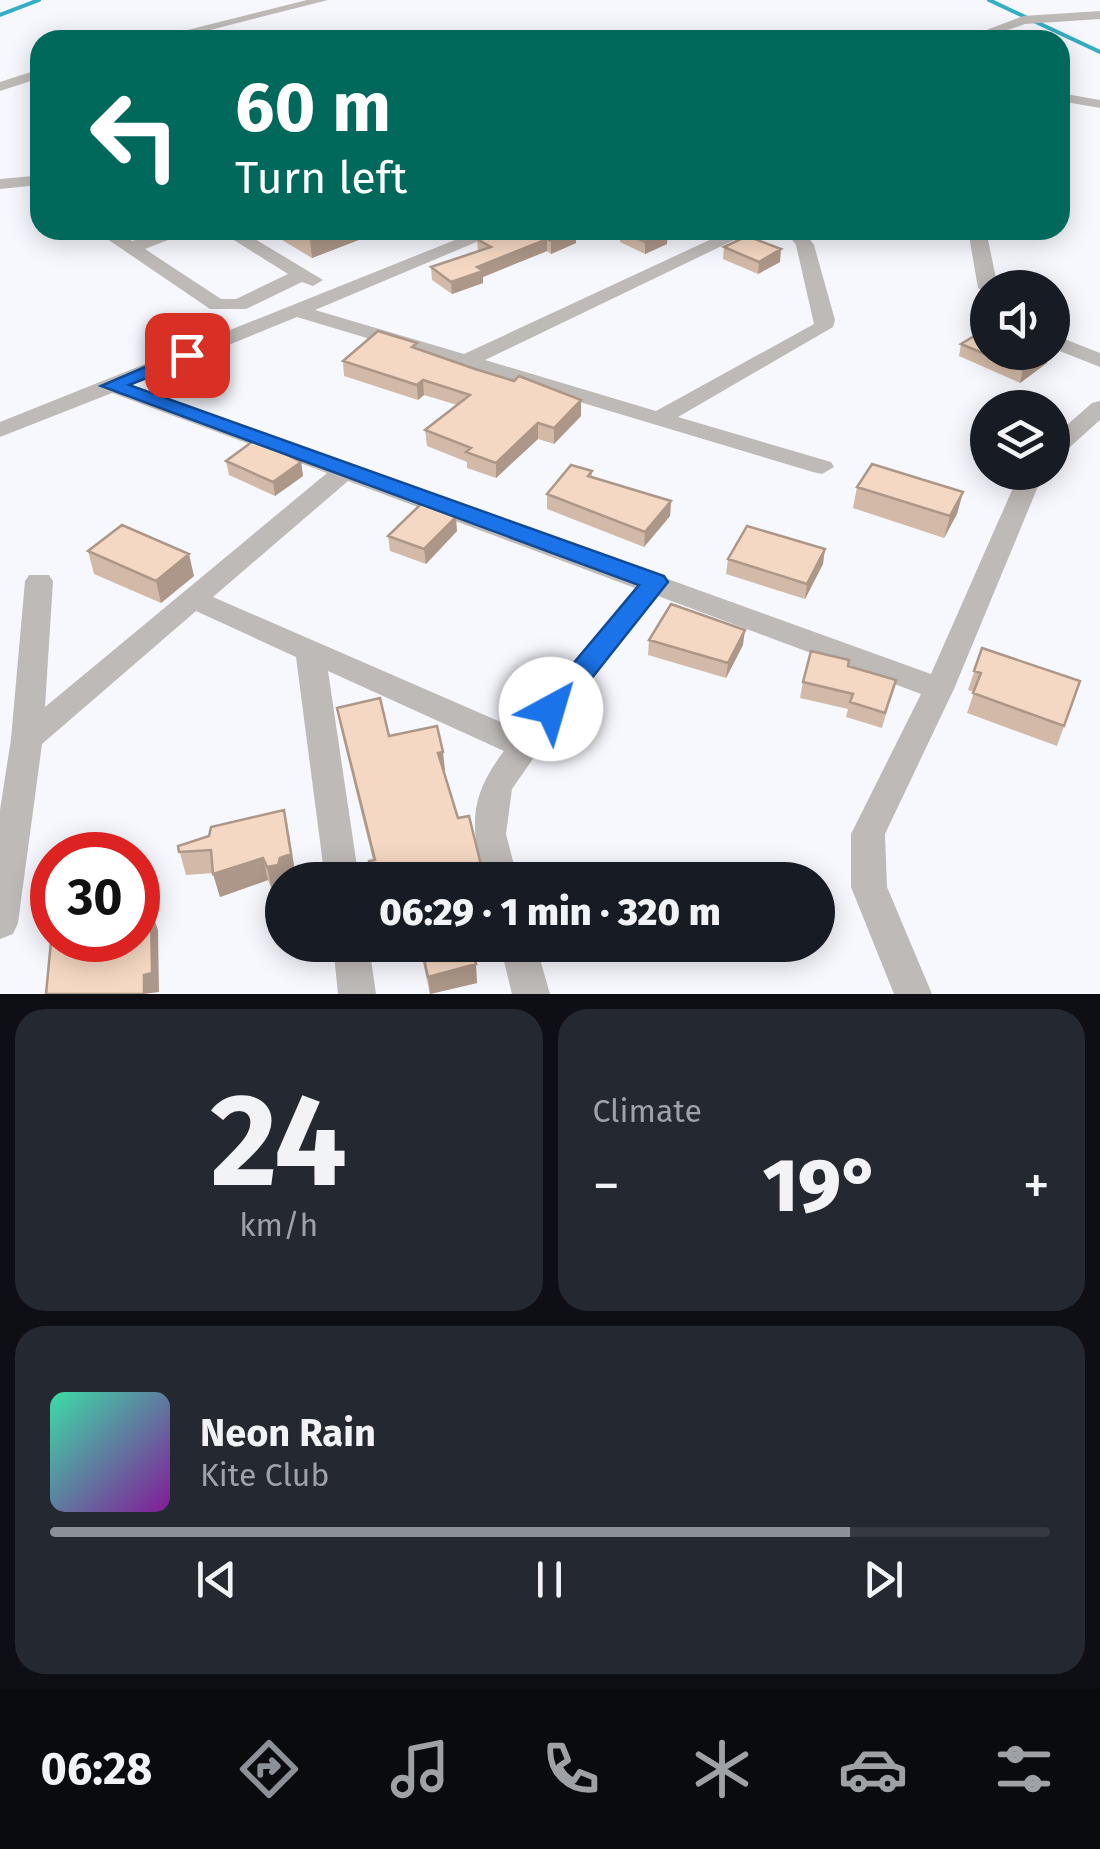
<!DOCTYPE html>
<html lang="en">
<head>
<meta charset="utf-8">
<style>
	:root { --surface:#171b24; --page:#242831; --text:#f1f3f6; --muted:#9ea1a6; --line:#363941; --accent:#8c9099 }
	body { margin:0; font-family:"Fira Sans",sans-serif; background:var(--page); color:var(--text); height:100vh; display:flex; flex-direction:column; font-size:38px; white-space:nowrap }
	* { box-sizing:border-box; margin:0 }
	p { font-size:32px; color:var(--muted) }
	.icon { flex:none; width:55px; height:55px; fill:none; stroke:currentColor; stroke-width:2; stroke-linecap:round; stroke-linejoin:round }
	.map { position:relative; height:994px; overflow:hidden }
	.side { display:flex; flex-direction:column; gap:15px; padding:15px; background:#0d0f14; flex:1 }
	.side>* { flex:none }
	.top-card { position:absolute; left:30px; top:30px; width:1040px; height:210px; border-radius:30px; box-shadow:0 5px 25px #0003; background:#00695c; color:#fff; overflow:hidden }
	.controls { position:absolute; left:970px; top:270px; display:grid; gap:20px }
	.controls a { display:grid; place-items:center; width:100px; height:100px; border-radius:50%; background:var(--surface); box-shadow:0 5px 25px #0003; font-size:50px }
	.speed { position:absolute; left:30px; top:832px; display:flex; gap:20px; font-size:50px; font-weight:700; text-align:center }
	.speed>* { display:grid; place-content:center; width:130px; height:130px; border-radius:50%; background:var(--surface); box-shadow:0 5px 25px #0003; line-height:1 }
	.speed .limit { border:15px solid #d22; background:#fff; color:#111 }
	.pin { position:absolute; display:grid; place-items:center; width:85px; height:85px; color:#fff; margin:-42px; border-radius:20px; box-shadow:0 5px 15px #0006 }
	.me { position:absolute; width:110px; margin:-55px; rotate:39deg; stroke-linejoin:round; filter:drop-shadow(0 0 8px #0008) }
	.turn { display:flex; align-items:center; gap:35px; height:210px; padding:0 40px; font-size:45px }
	.turn .icon { width:130px; height:130px; stroke-width:2.5 }
	.turn b { display:block; font-size:70px; line-height:85px }
	.big { font-size:75px; font-weight:800; line-height:1.1 }
	.side .card { flex:1; display:flex; flex-direction:column; justify-content:center; gap:15px; min-width:0; padding:0 35px; border-radius:30px; background:var(--page) }
	.side .dial { align-items:center; gap:0 }
	.dial b { font-size:130px; line-height:1 }
	.song { display:flex; align-items:center; gap:30px }
	.cover { width:120px; height:120px; border-radius:15px; background:linear-gradient(135deg,hsl(160 70% 55%),hsl(290 70% 35%)) }
	.played { height:10px; border-radius:5px; background:linear-gradient(90deg,var(--accent) 80%,var(--line) 80%) }
	.keys { display:flex; justify-content:space-around; direction:ltr }
	.heat { display:flex; justify-content:space-between; align-items:center; font-size:55px; direction:ltr }
	.side .tiles { flex:1; display:grid; gap:15px; grid-template-columns:1fr 1fr }
	.card:last-child { grid-column:span 2 }
	.trip { position:absolute; left:265px; top:862px; width:570px; height:100px; border-radius:50px; background:var(--surface); box-shadow:0 5px 25px #0003; font-weight:800; line-height:100px; text-align:center }
	.menu { display:flex; height:160px; justify-content:space-around; align-items:center; background:#090b0e; color:var(--muted) }
	.menu .icon { width:70px; height:70px }
	.menu .on { color:var(--accent) }
	.menu b { font-size:45px; color:var(--text) }
	.map>svg:first-child { display:block }
</style>
</head>
<body>
<div class="map">
<svg width="1100" height="994" viewBox="0 0 1100 994">
	<rect width="100%" height="100%" fill="#f7f8fe"/>
	<g fill="none" stroke-linecap="round" stroke-linejoin="round">
		<path stroke="#35adc4" stroke-width="4" d="M 989,0 L 1100,52
			M 0,15 L 39,0"/>
		<path fill="#bebab8" fill-rule="evenodd" d="M 307,0 L 328,0 L 171,40 L 148,40 Z
			M 1100,11 L 1100,19 L 1025,24 L 979,40 L 960,40 L 1023,16 Z
			M 40,69 L 40,78 L 0,91 L 0,82 Z
			M 1060,93 L 1100,100 L 1100,108 L 1060,101 Z
			M 33,176 L 40,179 L 39,185 L 0,189 L 0,179 Z
			M 94,230 L 115,230 L 132,241 L 166,230 L 193,230 L 145,249 L 221,299 L 236,299 L 288,274 L 218,230 L 240,230 L 323,280 L 313,286 L 302,282 L 246,309 L 210,309 Z
			M 480,230 L 505,230 L 315,310 L 464,354 L 731,230 L 755,230 L 485,360 L 656,411 L 814,324 L 796,245 L 785,230 L 803,230 L 814,245 L 835,320 L 833,327 L 678,417 L 831,462 L 834,467 L 822,474 L 813,472 L 297,317 L 131,385 L 931,674 L 1020,472 L 1044,472 L 954,689 L 885,834 L 887,887 L 932,994 L 894,994 L 851,887 L 851,834 L 921,694 L 658,596 L 562,717 L 512,789 L 506,834 L 518,880 L 484,880 C 470,825 469,797 504,751 L 328,671 L 359,880 L 325,880 L 296,657 L 196,611 L 42,744 L 18,923 L 13,934 L 0,939 L 0,810 L 11,739 L 25,581 L 29,575 L 49,575 L 53,581 L 45,707 L 327,473 L 112,393 L 0,437 L 0,422 ZM 348,481 L 635,588 L 519,730 L 213,597 Z
			M 968,230 L 986,230 L 998,288 L 988,288 L 988,294 L 978,288 Z
			M 1052,334 L 1100,353 L 1100,367 L 1052,348 Z
			M 1100,401 L 1100,420 L 1060,456 L 1052,458 L 1052,438 L 1092,403 Z
			M 333,945 L 369,945 L 376,994 L 338,994 Z
			M 500,945 L 536,945 L 550,994 L 512,994 Z"/>
	</g>
	<path fill="#d3baa8" d="M 280,230 L 373,230 L 374,234 L 312,258 L 282,240 Z
		M 505,230 L 576,243 L 551,254 L 547,251 L 483,277 L 483,283 L 452,294 L 432,280 L 431,267 L 478,252 L 477,239 Z
		M 620,230 L 667,244 L 645,254 L 620,242 Z
		M 724,247 L 780,262 L 758,274 L 723,259 Z
		M 961,344 L 1047,363 L 1020,383 L 959,356 Z
		M 418,348 L 581,416 L 554,444 L 538,439 L 496,478 L 467,468 L 467,462 L 427,446 L 425,430 L 457,405 L 424,395 L 418,400 L 344,376 L 343,361 Z
		M 226,461 L 301,462 L 303,476 L 275,496 L 229,475 Z
		M 592,471 L 592,477 L 671,501 L 670,516 L 644,547 L 547,509 L 547,494 Z
		M 857,487 L 963,492 L 957,514 L 944,538 L 853,508 Z
		M 457,531 L 426,564 L 390,551 L 388,536 Z
		M 88,551 L 194,576 L 161,603 L 94,574 Z
		M 728,559 L 823,564 L 805,599 L 726,574 Z
		M 649,640 L 743,645 L 726,678 L 648,655 Z
		M 982,648 L 1064,726 L 1057,746 L 967,713 L 974,692 L 968,690 Z
		M 848,666 L 896,680 L 882,728 L 846,717 L 848,709 L 800,698 L 803,682 Z
		M 337,708 L 389,736 L 445,770 L 444,771 L 458,818 L 469,816 L 484,880 L 372,880 L 369,861 L 373,860 L 340,726 Z
		M 289,833 L 296,877 L 282,880 L 282,888 L 272,890 L 268,880 L 220,897 L 213,873 L 186,875 L 178,846 Z
		M 419,945 L 471,945 L 477,983 L 430,994 Z"/>
	<path fill="#ac9788" d="M 334,230 L 373,230 L 374,234 L 312,258 L 310,239 Z
		M 576,231 L 576,243 L 551,254 L 551,241 Z
		M 668,232 L 667,244 L 645,254 L 645,242 Z
		M 547,239 L 547,251 L 483,277 L 483,283 L 452,294 L 451,282 L 477,267 Z
		M 781,249 L 780,262 L 758,274 L 759,262 Z
		M 1048,352 L 1050,352 L 1047,363 L 1020,383 L 1023,370 Z
		M 423,380 L 424,395 L 418,400 L 417,385 Z
		M 581,400 L 581,416 L 554,444 L 554,428 Z
		M 538,423 L 538,439 L 496,478 L 496,463 Z
		M 301,462 L 303,476 L 275,496 L 273,482 Z
		M 963,492 L 957,514 L 944,538 L 950,516 Z
		M 671,501 L 670,516 L 644,547 L 645,532 Z
		M 456,517 L 457,531 L 426,564 L 424,549 Z
		M 825,549 L 823,564 L 805,599 L 807,584 Z
		M 189,554 L 194,576 L 161,603 L 156,581 Z
		M 745,630 L 743,645 L 726,678 L 728,663 Z
		M 443,752 L 445,770 L 440,771 L 438,753 Z
		M 284,810 L 296,877 L 282,880 L 282,888 L 272,890 L 267,867 Z
		M 263,858 L 268,880 L 220,897 L 213,874 Z
		M 151,910 L 158,930 L 159,992 L 144,994 L 144,975 Z
		M 476,964 L 477,983 L 430,994 L 428,977 Z"/>
	<path fill="#f5d8c3" stroke="#ac9788" stroke-width="2.5" d="M 294,230 L 334,230 L 310,239 Z
		M 505,230 L 576,231 L 551,241 L 547,239 L 477,267 L 483,271 L 451,282 L 431,267 L 491,247 L 477,239 Z
		M 620,230 L 664,230 L 668,232 L 645,242 Z
		M 747,236 L 781,249 L 759,262 L 724,247 Z
		M 378,331 L 417,343 L 412,347 L 475,369 L 514,381 L 519,376 L 581,400 L 554,428 L 538,423 L 496,463 L 466,452 L 471,448 L 425,430 L 470,395 L 423,380 L 417,385 L 343,361 Z
		M 981,332 L 988,335 L 988,352 L 1048,352 L 1023,370 L 961,344 Z
		M 256,439 L 301,462 L 273,482 L 226,461 Z
		M 872,464 L 963,492 L 950,516 L 857,487 Z
		M 571,465 L 592,471 L 588,476 L 671,501 L 645,532 L 547,494 Z
		M 421,504 L 456,517 L 424,549 L 388,536 Z
		M 122,525 L 189,554 L 156,581 L 88,551 Z
		M 747,526 L 825,549 L 807,584 L 728,559 Z
		M 671,604 L 745,630 L 728,663 L 649,640 Z
		M 982,648 L 1080,681 L 1064,726 L 973,693 L 981,673 L 974,671 Z
		M 811,651 L 849,660 L 848,666 L 896,680 L 885,713 L 850,702 L 853,694 L 803,682 Z
		M 380,698 L 389,736 L 437,726 L 443,752 L 438,753 L 458,818 L 469,816 L 484,877 L 473,880 L 378,880 L 377,874 L 372,875 L 369,861 L 375,860 L 337,708 Z
		M 284,810 L 291,854 L 280,858 L 278,865 L 267,867 L 263,858 L 213,874 L 211,850 L 179,852 L 178,846 L 209,836 L 211,827 Z
		M 151,910 L 152,973 L 144,975 L 144,994 L 46,994 L 52,931 L 52,940 L 138,940 L 138,913 Z
		M 421,945 L 471,945 L 476,964 L 428,977 Z"/>
	<path fill="#1a73e8" stroke="#114b97" stroke-width="2.5" d="M 187,349 L 197,355 L 194,359 L 129,385 L 664,576 L 668,582 L 561,717 L 551,720 L 541,717 L 537,709 L 541,702 L 639,585 L 101,386 Z"/>
</svg>
<div class="controls">
<a><svg class="icon" aria-label="sound" viewBox="0 0 24 24"><path d="M4 9h4l5-4v14l-5-4H4zM17 9q2 3 0 6"/></svg></a>
<a><svg class="icon" aria-label="layers" viewBox="0 0 24 24"><path d="M12 4l9 5-9 5-9-5zM3 14l9 5 9-5"/></svg></a>
</div>
<div class="speed"><div class="limit">30</div></div>
<div class="pin" style="left:187px;top:355px;background:#d93025"><svg class="icon" aria-label="arrive" viewBox="0 0 24 24"><path d="M6 21V4h12l-3 4 3 4H6"/></svg></div>
<svg class="me" style="left:551px;top:709px" viewBox="-20 -20 40 40"><circle r="19" fill="#fff"/><path d="M0-13L10 11 0 6-10 11z" fill="#1a73e8"/></svg>
<div class="trip">06:29 · 1 min · 320 m</div>
<div class="top-card">
<div class="turn"><svg class="icon" aria-label="left" viewBox="0 0 24 24"><path d="M17 20v-9H6M10 6l-5 5 5 5"/></svg><div><b>60 m</b>Turn left</div></div>
</div>
</div>
<section class="side">
<div class="tiles">
<div class="card dial"><b>24</b><p>km/h</p></div>
<div class="card"><p>Climate</p>
<div class="heat"><a>−</a><b class="big">19°</b><a>+</a></div>
</div>
<div class="card">
<div class="song"><i class="cover"></i><div><b>Neon Rain</b><p>Kite Club</p></div></div>
<div class="played"></div>
<div class="keys"><svg class="icon" aria-label="previous" viewBox="0 0 24 24"><path d="M18 5L8 12l10 7zM5 5v14"/></svg><svg class="icon" aria-label="pause" viewBox="0 0 24 24"><path d="M8 5v14M16 5v14"/></svg><svg class="icon" aria-label="next" viewBox="0 0 24 24"><path d="M6 5l10 7-10 7zM19 5v14"/></svg></div>
</div>
</div>
</section>
<nav class="menu">
<b>06:28</b>
<svg class="icon on" aria-label="directions" viewBox="0 0 24 24"><path d="M12 3l9 9-9 9-9-9zM9 14v-3h6M13 9l2 2-2 2"/></svg>
<svg class="icon" aria-label="music" viewBox="0 0 24 24"><path d="M9 18V5l10-2v13"/><circle cx="6" cy="18" r="3"/><circle cx="16" cy="16" r="3"/></svg>
<svg class="icon" aria-label="phone" viewBox="0 0 24 24"><path d="M5 4h4l2 5-3 2q2 4 5 5l2-3 5 2v4C11 20 4 13 5 4z"/></svg>
<svg class="icon" aria-label="climate" viewBox="0 0 24 24"><path d="M12 3v18M4 7l16 10M4 17L20 7"/></svg>
<svg class="icon" aria-label="car" viewBox="0 0 24 24"><path d="M5 17H2v-5l4-1 3-4h7l3 4 3 1v5h-3M9 17h6M6 11h13"/><circle cx="7" cy="17" r="2"/><circle cx="17" cy="17" r="2"/></svg>
<svg class="icon" aria-label="filters" viewBox="0 0 24 24"><path d="M4 7h16M4 17h16"/><circle cx="9" cy="7" r="2"/><circle cx="15" cy="17" r="2"/></svg>
</nav>
</body>
</html>
